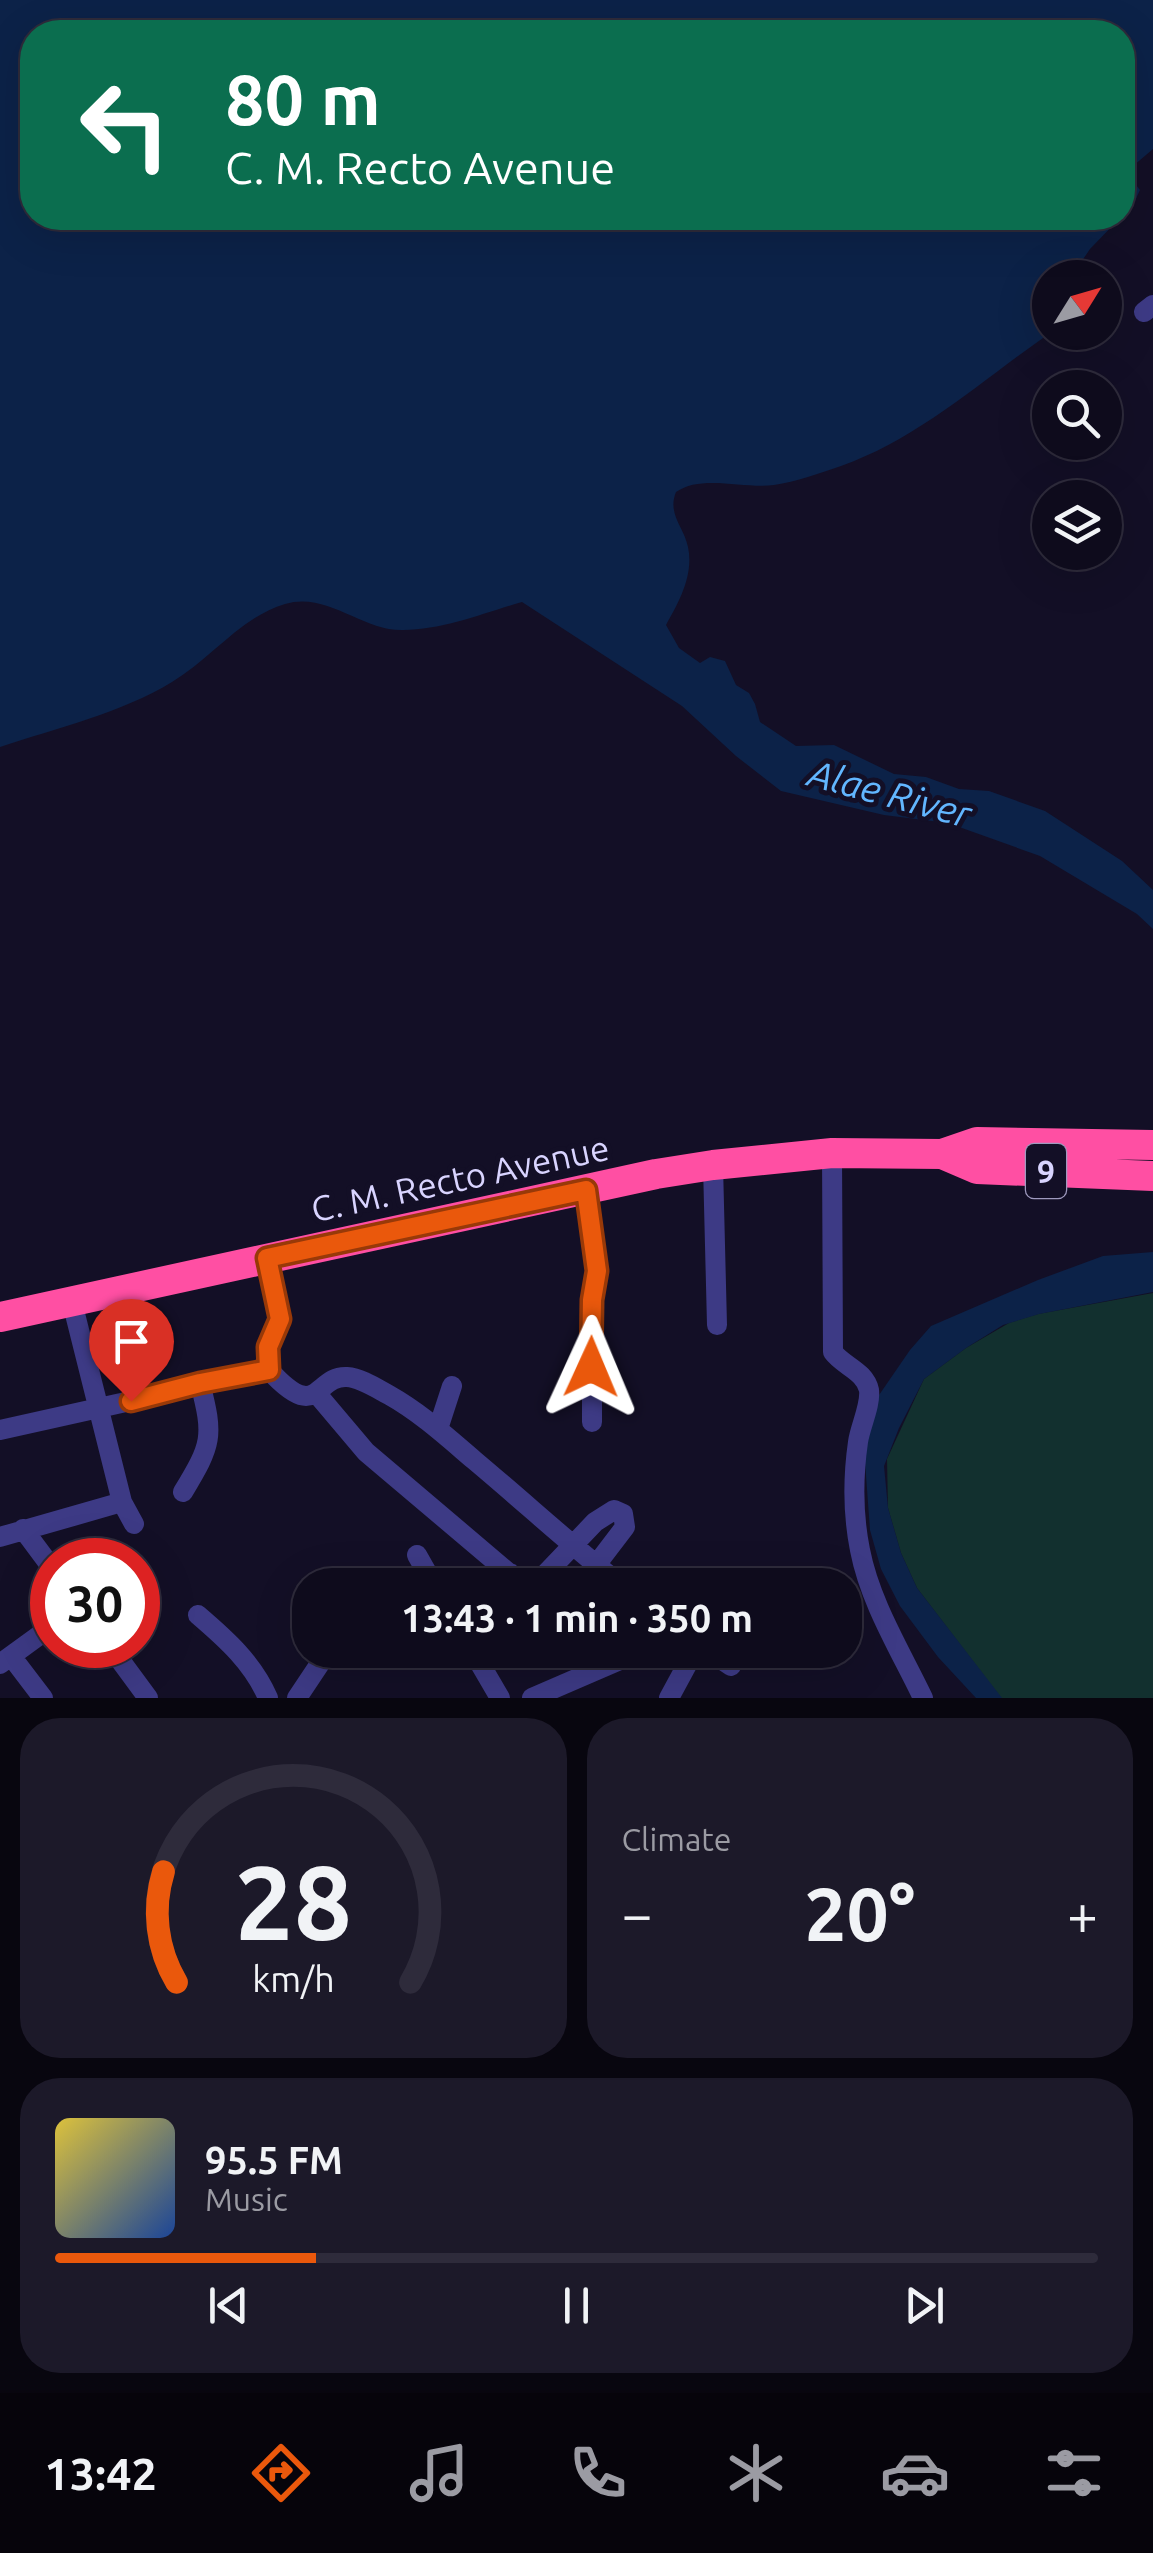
<!DOCTYPE html>
<html lang="en">
<head>
<meta charset="utf-8">
<style>
	:root { --surface:#0e0b1c; --page:#1c1929; --text:#f1f3f6; --muted:#9b9ba3; --line:#2e2b3b; --accent:#ea580c }
	body { margin:0; font-family:Ubuntu,sans-serif; background:var(--page); color:var(--text); height:100vh; display:flex; flex-direction:column; font-size:38px; white-space:nowrap }
	* { box-sizing:border-box; margin:0 }
	p { font-size:32px; color:var(--muted) }
	.icon { flex:none; width:55px; height:55px; fill:none; stroke:currentColor; stroke-width:2; stroke-linecap:round; stroke-linejoin:round }
	.map { position:relative; height:1698px; overflow:hidden }
	.sheet { display:flex; flex-direction:column; gap:20px; padding:20px; background:#08060f; flex:1 }
	.sheet>* { flex:none }
	.guide { position:absolute; left:20px; top:20px; width:1115px; height:210px; border-radius:40px; box-shadow:0 10px 40px #0002,0 0 0 2px var(--line); background:#0b6e4f; color:#fff; overflow:hidden }
	.needle { width:65px; rotate:53deg }
	.controls { position:absolute; left:1032px; top:260px; display:grid; gap:20px }
	.controls a { display:grid; place-items:center; width:90px; height:90px; border-radius:50%; background:var(--surface); box-shadow:0 10px 40px #0002,0 0 0 2px var(--line); font-size:50px }
	.speed { position:absolute; left:30px; top:1538px; display:flex; gap:20px; font-size:50px; font-weight:700; text-align:center }
	.speed>* { display:grid; place-content:center; width:130px; height:130px; border-radius:50%; background:var(--surface); box-shadow:0 10px 40px #0002,0 0 0 2px var(--line); line-height:1 }
	.speed .limit { border:15px solid #d22; background:#fff; color:#111 }
	.pin { position:absolute; display:grid; place-items:center; width:85px; height:85px; color:#fff; margin:-102px -42px; border-radius:50% 50% 50% 0; rotate:-45deg; box-shadow:0 0 10px #0007 }
	.pin .icon { rotate:45deg }
	.me { position:absolute; width:110px; margin:-55px; rotate:1deg; stroke-linejoin:round; filter:drop-shadow(0 0 8px #0008) }
	.turn { display:flex; align-items:center; gap:35px; height:210px; padding:0 40px; font-size:45px }
	.turn .icon { width:130px; height:130px; stroke-width:2.5 }
	.turn b { display:block; font-size:70px; line-height:85px }
	.big { font-size:75px; font-weight:700; line-height:1.1 }
	.sheet .tile { flex:1; display:flex; flex-direction:column; justify-content:center; gap:15px; min-width:0; padding:0 35px; border-radius:40px; background:var(--page) }
	.sheet .dial { align-items:center; gap:0 }
	.dial svg { height:260px; overflow:visible; fill:none; stroke:var(--line); stroke-width:7; stroke-linecap:round; text-anchor:middle }
	.dial text { fill:var(--text); stroke:none }
	.song { display:flex; align-items:center; gap:30px }
	.cover { width:120px; height:120px; border-radius:15px; background:linear-gradient(135deg,hsl(50 70% 55%),hsl(220 70% 35%)) }
	.played { height:10px; border-radius:5px; background:linear-gradient(90deg,var(--accent) 25%,var(--line) 25%) }
	.keys { display:flex; justify-content:space-around; direction:ltr }
	.heat { display:flex; justify-content:space-between; align-items:center; font-size:55px; direction:ltr }
	.sheet .tiles { flex:1; display:grid; gap:20px; grid-template-columns:1fr 1fr }
	.tile:last-child { grid-column:span 2 }
	.trip { position:absolute; left:292px; top:1568px; width:570px; height:100px; border-radius:40px; background:var(--surface); box-shadow:0 10px 40px #0002,0 0 0 2px var(--line); font-weight:700; line-height:100px; text-align:center }
	.dock { display:flex; height:160px; justify-content:space-around; align-items:center; background:#06040b; color:var(--muted) }
	.dock .icon { width:70px; height:70px }
	.dock .current { color:var(--accent) }
	.dock b { font-size:45px; color:var(--text) }
	.map>svg:first-child { display:block }
</style>
</head>
<body>
<div class="map">
<svg width="1153" height="1698" viewBox="0 0 1153 1698">
	<rect width="100%" height="100%" fill="#130f26"/>
	<path fill="#12302f" d="M 1153,1293 L 1153,1698 L 1001,1698 L 917,1588 L 901,1553 L 888,1508 L 887,1459 L 924,1379 L 966,1348 L 1009,1323 L 1038,1314 Z"/>
	<path fill="#0c2248" d="M 0,0 L 1153,0 L 1153,149 L 1126,172 L 1140,190 L 1133,205 L 1123,216 L 1122,32 L 32,32 L 32,218 L 1120,218 L 1090,249 L 1071,277 L 1050,278 L 1050,331 L 1043,338 C 979,383 916,440 841,466 C 820,473 796,482 774,485 C 744,489 701,474 676,492 C 667,514 684,527 688,547 C 694,575 679,602 666,625 L 679,648 L 700,663 L 710,657 L 725,661 L 736,685 L 749,693 L 755,704 L 760,722 L 796,746 L 834,745 L 894,774 L 926,777 L 959,789 L 989,791 L 1045,811 L 1122,861 L 1153,890 L 1153,929 L 1137,914 L 1040,856 L 948,823 L 884,815 L 781,791 L 736,756 L 682,706 L 522,602 C 484,613 443,630 403,630 C 362,631 327,591 285,604 C 241,617 211,659 172,682 C 121,713 57,728 0,747 Z
		M 1153,1252 L 1153,1292 L 1039,1314 L 1003,1325 L 966,1348 L 924,1379 L 899,1428 L 884,1466 L 888,1508 L 901,1553 L 917,1588 L 1002,1698 L 976,1698 L 938,1657 L 900,1606 L 881,1569 L 870,1530 L 864,1448 L 877,1398 L 910,1350 L 931,1326 L 1038,1280 L 1103,1256 Z"/>
	<g fill="none" stroke-linecap="round" stroke-linejoin="round">
		<path stroke="#3d3a85" stroke-width="20" d="M 1144,312 L 1153,305
			M 832,1153 L 833,1352 C 843,1366 865,1371 869,1390 C 871,1405 860,1427 858,1442 C 853,1477 853,1515 860,1550 C 870,1602 900,1650 923,1698
			M 713,1165 L 717,1325
			M 586,1190 L 597,1271 L 592,1300 L 592,1422
			M 267,1259 L 280,1319 L 268,1347 L 269,1370 C 319,1425 315,1375 347,1377 C 361,1378 376,1388 389,1395 C 421,1413 447,1437 474,1460 C 524,1502 571,1545 621,1585
			M 317,1394 L 366,1452 L 523,1585
			M 438,1429 L 452,1386
			M 0,1430 L 269,1370
			M 183,1492 C 212,1444 214,1437 200,1383
			M 122,1502 L 134,1524
			M 23,1529 L 52,1568
			M 0,1537 L 122,1502 L 72,1302
			M 417,1555 L 434,1585
			M 491,1585 L 510,1573
			M 535,1585 L 595,1522 L 614,1510 L 623,1514 L 625,1527 L 596,1565
			M 198,1615 C 226,1639 253,1663 268,1698
			M 109,1645 L 148,1698
			M 472,1650 L 500,1698
			M 707,1650 L 731,1666
			M 11,1656 L 43,1698
			M 0,1664 L 52,1626
			M 297,1698 L 329,1650
			M 532,1698 L 643,1650
			M 669,1698 L 695,1650"/>
		<path stroke="#ff4fa3" stroke-width="30" d="M 942,1154 L 977,1169 L 1153,1176
			M 0,1317 L 656,1174 L 713,1165 L 832,1153 L 942,1154 L 977,1142 L 1153,1145"/>
	</g>
	<g fill="none" stroke-linecap="round" stroke-linejoin="round">
		<g stroke="#983908" stroke-width="25">
			<path id="route" d="M 131,1401 L 200,1383 L 269,1370 L 268,1347 L 280,1319 L 267,1258 L 586,1190 L 597,1271 L 592,1300 L 591,1367"/>
		</g>
		<use href="#route" stroke="#ea580c" stroke-width="18"/>
	</g>
	<g text-anchor="middle" dominant-baseline="central" stroke-width="10" stroke-linejoin="round" paint-order="stroke">
		<rect fill="#130f26" stroke="#9e99be" stroke-width="2.5" x="1026" y="1144" width="40" height="54" rx="8"/>
		<g font-size="32" font-weight="bold" fill="#d9d4ff">
			<text x="1046" y="1171">9</text>
		</g>
		<g font-size="35" fill="#d9d4ff" stroke="#130f26">
			<text transform="translate(460 1178) rotate(-12)">C. M. Recto Avenue</text>
		</g>
		<g font-size="38" font-style="italic" fill="#62b6ff" stroke="#130f26">
			<text transform="translate(890 793) rotate(15)">Alae River</text>
		</g>
	</g>
</svg>
<div class="controls">
<a><svg class="needle" viewBox="-14 -14 28 28"><path d="M0-13l5 13h-10z" fill="#e53935"/><path d="M0 13l5-13h-10z" fill="#9b9ba3"/></svg></a>
<a><svg class="icon" aria-label="search" viewBox="0 0 24 24"><circle cx="10" cy="10" r="6"/><path d="M15 15l6 6"/></svg></a>
<a><svg class="icon" aria-label="layers" viewBox="0 0 24 24"><path d="M12 4l9 5-9 5-9-5zM3 14l9 5 9-5"/></svg></a>
</div>
<div class="speed"><div class="limit">30</div></div>
<div class="pin" style="left:131px;top:1401px;background:#d93025"><svg class="icon" aria-label="arrive" viewBox="0 0 24 24"><path d="M6 21V4h12l-3 4 3 4H6"/></svg></div>
<svg class="me" style="left:591px;top:1367px" viewBox="-20 -20 40 40"><path d="M0-17L14 15 0 8-14 15z" fill="#ea580c" stroke="#fff" stroke-width="4"/></svg>
<div class="trip">13:43 · 1 min · 350 m</div>
<div class="guide">
<div class="turn"><svg class="icon" aria-label="left" viewBox="0 0 24 24"><path d="M17 20v-9H6M10 6l-5 5 5 5"/></svg><div><b>80 m</b>C. M. Recto Avenue</div></div>
</div>
</div>
<section class="sheet">
<div class="tiles">
<div class="tile dial"><svg viewBox="0 0 100 80">
<path d="M14 69A42 42 0 1 1 86 69"/>
<path d="M14 69A42 42 0 0 1 10 35" stroke="#ea580c"/>
<text x="50" y="56" font-size="32" font-weight="700">28</text>
<text x="50" y="72" font-size="11">km/h</text>
</svg></div>
<div class="tile"><p>Climate</p>
<div class="heat"><a>−</a><b class="big">20°</b><a>+</a></div>
</div>
<div class="tile">
<div class="song"><i class="cover"></i><div><b>95.5 FM</b><p>Music</p></div></div>
<div class="played"></div>
<div class="keys"><svg class="icon" aria-label="previous" viewBox="0 0 24 24"><path d="M18 5L8 12l10 7zM5 5v14"/></svg><svg class="icon" aria-label="pause" viewBox="0 0 24 24"><path d="M8 5v14M16 5v14"/></svg><svg class="icon" aria-label="next" viewBox="0 0 24 24"><path d="M6 5l10 7-10 7zM19 5v14"/></svg></div>
</div>
</div>
</section>
<nav class="dock">
<b>13:42</b>
<svg class="icon current" aria-label="directions" viewBox="0 0 24 24"><path d="M12 3l9 9-9 9-9-9zM9 14v-3h6M13 9l2 2-2 2"/></svg>
<svg class="icon" aria-label="music" viewBox="0 0 24 24"><path d="M9 18V5l10-2v13"/><circle cx="6" cy="18" r="3"/><circle cx="16" cy="16" r="3"/></svg>
<svg class="icon" aria-label="phone" viewBox="0 0 24 24"><path d="M5 4h4l2 5-3 2q2 4 5 5l2-3 5 2v4C11 20 4 13 5 4z"/></svg>
<svg class="icon" aria-label="climate" viewBox="0 0 24 24"><path d="M12 3v18M4 7l16 10M4 17L20 7"/></svg>
<svg class="icon" aria-label="car" viewBox="0 0 24 24"><path d="M5 17H2v-5l4-1 3-4h7l3 4 3 1v5h-3M9 17h6M6 11h13"/><circle cx="7" cy="17" r="2"/><circle cx="17" cy="17" r="2"/></svg>
<svg class="icon" aria-label="filters" viewBox="0 0 24 24"><path d="M4 7h16M4 17h16"/><circle cx="9" cy="7" r="2"/><circle cx="15" cy="17" r="2"/></svg>
</nav>
</body>
</html>
